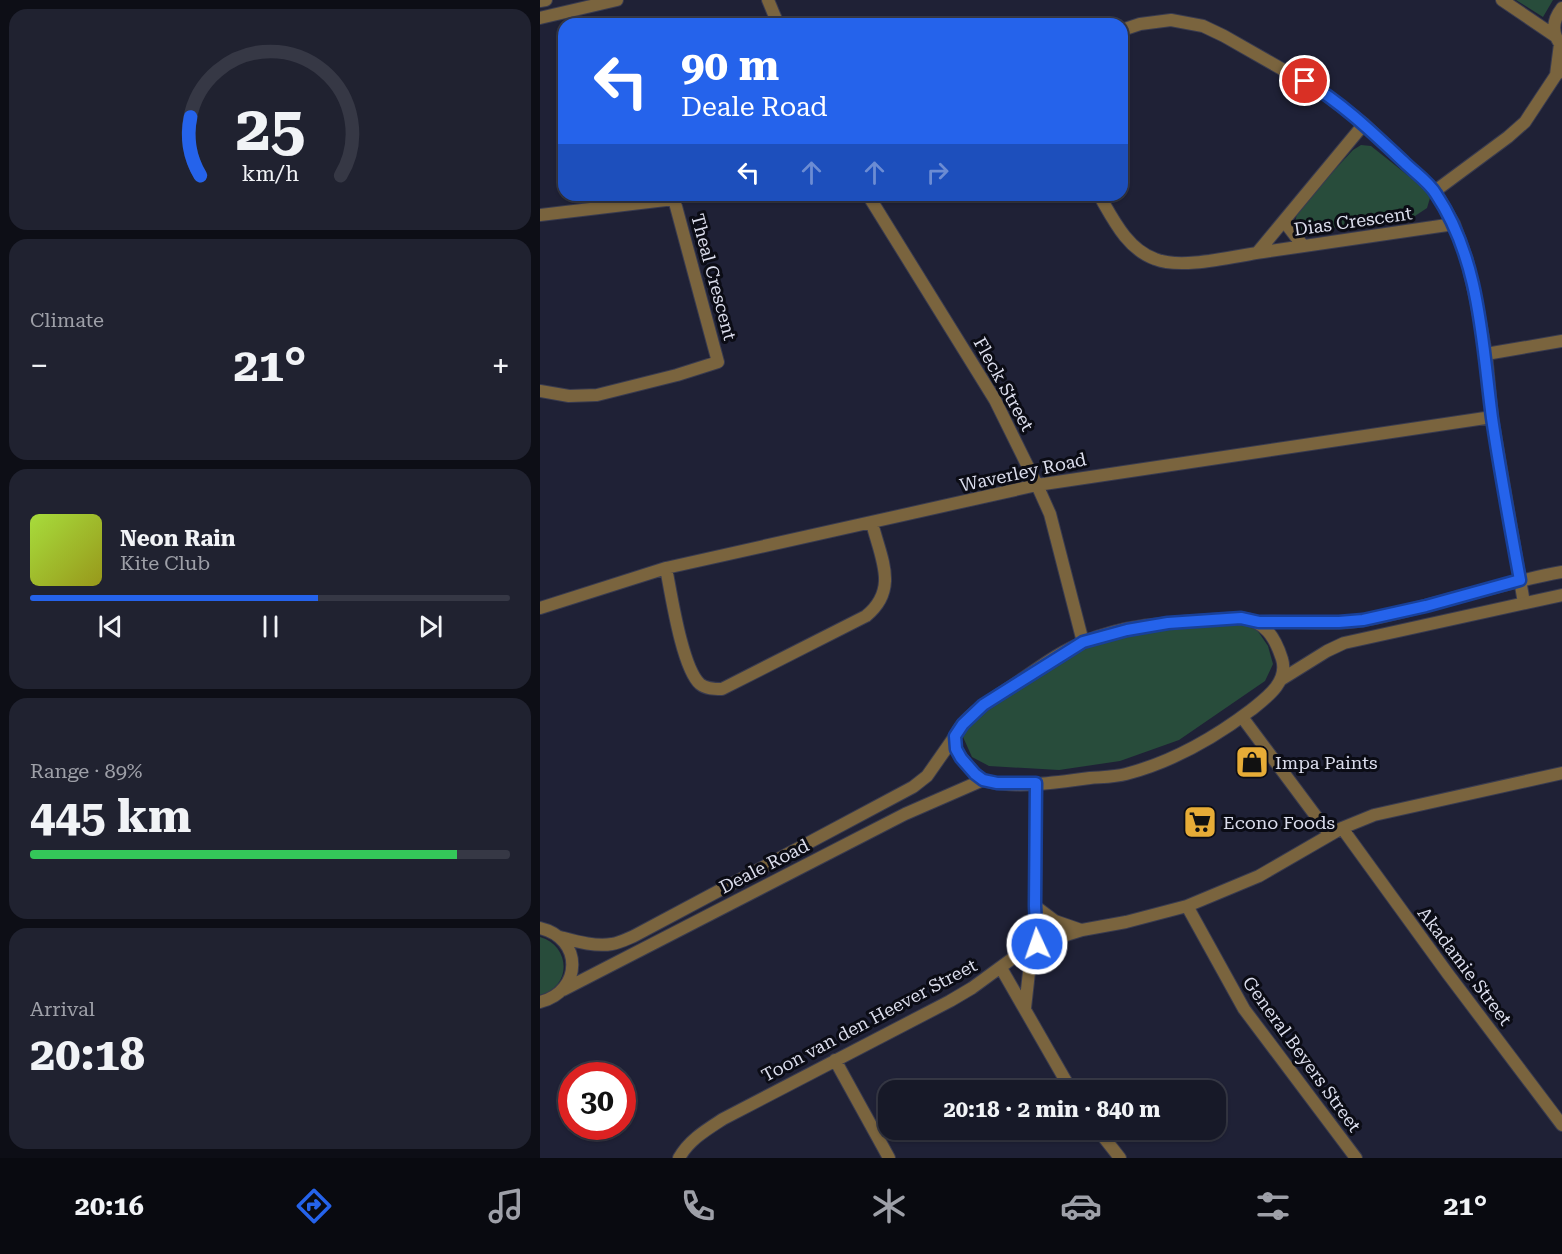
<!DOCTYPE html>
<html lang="en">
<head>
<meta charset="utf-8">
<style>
	:root { --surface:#171928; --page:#202230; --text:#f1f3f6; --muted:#9ea0a8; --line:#363845; --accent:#2563eb }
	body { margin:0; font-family:"Roboto Serif",serif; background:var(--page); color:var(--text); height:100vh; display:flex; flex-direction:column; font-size:22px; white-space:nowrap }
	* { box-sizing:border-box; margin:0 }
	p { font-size:20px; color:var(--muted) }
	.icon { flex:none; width:33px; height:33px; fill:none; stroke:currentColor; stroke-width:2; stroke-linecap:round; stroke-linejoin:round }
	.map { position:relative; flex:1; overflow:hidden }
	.side { display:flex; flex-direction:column; gap:9px; padding:9px; background:#0d0e16; width:540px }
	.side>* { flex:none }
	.guide { position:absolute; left:18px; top:18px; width:570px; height:183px; border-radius:18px; box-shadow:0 2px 4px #0004,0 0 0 2px var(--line); background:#2563eb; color:#fff; overflow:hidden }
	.speed { position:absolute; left:18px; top:1062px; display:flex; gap:12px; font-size:30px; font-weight:700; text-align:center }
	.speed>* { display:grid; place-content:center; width:78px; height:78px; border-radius:50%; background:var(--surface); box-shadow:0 2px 4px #0004,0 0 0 2px var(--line); line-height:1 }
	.speed .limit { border:9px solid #d22; background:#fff; color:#111 }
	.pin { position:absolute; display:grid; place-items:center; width:51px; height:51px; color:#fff; margin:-26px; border:3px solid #fff; border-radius:50%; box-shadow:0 2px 6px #0007 }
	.me { position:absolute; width:66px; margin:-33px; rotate:357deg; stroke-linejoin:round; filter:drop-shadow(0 0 4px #0008) }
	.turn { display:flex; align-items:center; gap:21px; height:126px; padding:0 24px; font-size:27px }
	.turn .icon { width:78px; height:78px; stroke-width:2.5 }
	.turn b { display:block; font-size:42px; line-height:51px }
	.lanes { display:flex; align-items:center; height:57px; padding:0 24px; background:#0003; justify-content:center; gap:30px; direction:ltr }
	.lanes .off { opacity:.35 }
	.big { font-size:45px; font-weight:700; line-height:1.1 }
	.side .tile { flex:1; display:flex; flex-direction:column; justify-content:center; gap:9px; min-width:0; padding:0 21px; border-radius:18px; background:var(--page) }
	.side .dial { align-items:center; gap:0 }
	.dial svg { height:156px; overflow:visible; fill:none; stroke:var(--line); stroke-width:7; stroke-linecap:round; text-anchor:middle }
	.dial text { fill:var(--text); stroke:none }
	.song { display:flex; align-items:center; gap:18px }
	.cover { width:72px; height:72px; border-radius:9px; background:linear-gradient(135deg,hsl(80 70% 55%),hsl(60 70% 35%)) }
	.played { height:6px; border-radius:3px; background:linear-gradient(90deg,var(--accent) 60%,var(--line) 60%) }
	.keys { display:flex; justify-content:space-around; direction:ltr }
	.heat { display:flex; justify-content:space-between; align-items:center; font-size:33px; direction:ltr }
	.charge { height:9px; border-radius:4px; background:linear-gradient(90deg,#34c759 89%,var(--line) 0) }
	.trip { position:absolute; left:338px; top:1080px; width:348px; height:60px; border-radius:18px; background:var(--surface); box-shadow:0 2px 4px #0004,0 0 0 2px var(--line); font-weight:700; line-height:60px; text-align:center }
	.dock { display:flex; height:96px; justify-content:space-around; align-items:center; background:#090a10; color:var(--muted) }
	.dock .icon { width:42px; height:42px }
	.dock .current { color:var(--accent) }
	.dock b { font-size:27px; color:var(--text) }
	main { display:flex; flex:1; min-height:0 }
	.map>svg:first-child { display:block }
</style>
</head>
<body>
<main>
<section class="side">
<div class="tile dial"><svg viewBox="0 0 100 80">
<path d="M14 69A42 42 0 1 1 86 69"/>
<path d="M14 69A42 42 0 0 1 9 39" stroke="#2563eb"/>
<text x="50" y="56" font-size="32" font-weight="700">25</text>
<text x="50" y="72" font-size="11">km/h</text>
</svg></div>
<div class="tile"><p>Climate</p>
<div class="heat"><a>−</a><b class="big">21°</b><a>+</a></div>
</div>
<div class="tile">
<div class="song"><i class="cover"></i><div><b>Neon Rain</b><p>Kite Club</p></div></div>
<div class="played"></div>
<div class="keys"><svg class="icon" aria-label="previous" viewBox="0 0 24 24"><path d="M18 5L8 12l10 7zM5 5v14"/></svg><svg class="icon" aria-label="pause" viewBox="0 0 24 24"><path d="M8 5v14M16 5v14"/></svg><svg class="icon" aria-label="next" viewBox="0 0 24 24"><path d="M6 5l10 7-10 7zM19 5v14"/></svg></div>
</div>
<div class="tile"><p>Range · 89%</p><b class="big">445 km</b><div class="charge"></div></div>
<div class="tile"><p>Arrival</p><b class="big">20:18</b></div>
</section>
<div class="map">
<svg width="1022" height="1158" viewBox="0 0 1022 1158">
	<rect width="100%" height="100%" fill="#1f2136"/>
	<path fill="#284c3b" d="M 976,0 L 1013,0 L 1003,17 Z
		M 821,145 L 831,146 L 885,189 L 890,198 L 887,208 L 872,218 L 761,232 L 755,223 L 758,209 L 813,150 Z
		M 693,621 L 715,627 L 728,646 L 733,664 L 725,681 L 639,740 L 580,761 L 519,770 L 449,766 L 432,757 L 423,737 L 432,715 L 516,660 L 568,636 Z
		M 0,937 C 31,946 32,987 0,995 Z"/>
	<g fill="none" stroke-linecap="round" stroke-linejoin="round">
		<g stroke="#393b4f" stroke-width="14">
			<path id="minor" d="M 228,0 L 238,24
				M 962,0 L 1015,36
				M 1022,8 C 1012,21 1011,34 1022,46
				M 582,30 L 600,24 L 631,20 L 663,26 L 684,36 L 784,93 L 824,124 L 895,191 L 914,224 L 927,260 L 936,300 L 946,354 L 952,417 L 984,603
				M 1016,75 L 1020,44
				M 895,191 L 968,137 L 985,122 L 1016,75 L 1022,70
				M 328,195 L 455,400 L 497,485 L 510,514 L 543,642
				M 559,195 C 573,219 587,249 615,259 C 642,270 694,256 723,252 C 787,243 850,233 914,224
				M 0,215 L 134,199 L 143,195
				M 744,221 L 763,246
				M 717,253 L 824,124
				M 946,354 L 1022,341
				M 0,391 L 29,396 L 57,395 L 137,375 L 178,362 L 134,199
				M 126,568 C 131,593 142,668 160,684 C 166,689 174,689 182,689 L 326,616 C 359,589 341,559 332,523
				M 0,608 L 126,568 L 497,485 L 952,417
				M 702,717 L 790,835
				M 802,828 L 908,974 L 1022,1125
				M 495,906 L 515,921 L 541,930
				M 647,906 L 704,1009 L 816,1158
				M 461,968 L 531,1090
				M 485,1008 L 489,972 L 497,944 L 495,906 L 496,783
				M 295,1060 L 349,1158
				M 558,1130 L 580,1158
				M 139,1158 C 149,1140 166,1130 183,1119 L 410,1001 L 432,988 L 488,947 L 542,930 L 586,922 L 647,906 L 719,876 L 802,828 L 834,815 L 1022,773"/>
		</g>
		<g stroke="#393b4f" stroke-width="14">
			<path id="tertiary" d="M 0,1 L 6,0
				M 0,18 L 77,0
				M 701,618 C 725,621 735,637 742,659 C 749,682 726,698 711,710 C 674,738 632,762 586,774 C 575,777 562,777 550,778 C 519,782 477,789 446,781 C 437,778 432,770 426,763 C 419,756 412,745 416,735 C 422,718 452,699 466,690 C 491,674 516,653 544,642 C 592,621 649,622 701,618 Z
				M 719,622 C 754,620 790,626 825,620 C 891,607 955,584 1022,572
				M 742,679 L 787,651 L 804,643 L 1022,595
				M 0,928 C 43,938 43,991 0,1002
				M 20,937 C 35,941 55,947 72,944 C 79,943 87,939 94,936 L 373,787 L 387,776 L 415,736
				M 23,990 L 365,814 L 443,780"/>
		</g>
		<use href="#minor" stroke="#7a643e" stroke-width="12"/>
		<use href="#tertiary" stroke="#7a643e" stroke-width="12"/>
	</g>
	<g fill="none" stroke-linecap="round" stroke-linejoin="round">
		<g stroke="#184099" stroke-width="15">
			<path id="route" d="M 497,944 L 495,906 L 496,783 L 457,783 L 443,780 L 435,774 L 421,758 L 416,749 L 415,736 L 423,724 L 443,705 L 543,642 L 587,630 L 628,623 L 701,618 L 719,622 L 799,622 L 823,620 L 886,606 L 980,580 C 970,526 960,472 952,418 C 942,342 940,260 896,194 C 889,182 874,172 864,162 C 832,132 802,103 765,81"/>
		</g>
		<use href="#route" stroke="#2563eb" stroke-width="10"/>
	</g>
	<defs>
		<g id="shop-square" transform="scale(1.725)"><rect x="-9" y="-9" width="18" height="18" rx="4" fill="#e7ac37" stroke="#0b0c15"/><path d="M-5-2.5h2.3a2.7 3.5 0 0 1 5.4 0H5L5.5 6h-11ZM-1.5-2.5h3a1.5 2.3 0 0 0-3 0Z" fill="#111"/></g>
		<g id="supermarket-square" transform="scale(1.725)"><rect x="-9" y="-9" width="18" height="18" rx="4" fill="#e7ac37" stroke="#0b0c15"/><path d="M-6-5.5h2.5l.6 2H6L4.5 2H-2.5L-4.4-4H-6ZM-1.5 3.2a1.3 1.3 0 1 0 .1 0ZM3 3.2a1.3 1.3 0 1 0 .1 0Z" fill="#111"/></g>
	</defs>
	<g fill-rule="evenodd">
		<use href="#shop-square" x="712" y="762"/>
		<use href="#supermarket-square" x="660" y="822"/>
	</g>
	<g text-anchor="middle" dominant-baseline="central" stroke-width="6" stroke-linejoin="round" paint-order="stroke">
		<g font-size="18" fill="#dbddec" stroke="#0b0c15">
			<text transform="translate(813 221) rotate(-8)">Dias Crescent</text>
			<text transform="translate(174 277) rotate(75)">Theal Crescent</text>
			<text transform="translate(464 384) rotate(61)">Fleck Street</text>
			<text transform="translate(483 472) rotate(-12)">Waverley Road</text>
			<text transform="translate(224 866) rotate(-27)">Deale Road</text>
			<text transform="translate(925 966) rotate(53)">Akadamie Street</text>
			<text transform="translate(329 1020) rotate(-28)">Toon van den Heever Street</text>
			<text transform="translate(762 1054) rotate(54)">General Beyers Street</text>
		</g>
		<g font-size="18" fill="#dbddec" stroke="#0b0c15" text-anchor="start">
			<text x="735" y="762">Impa Paints</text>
			<text x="683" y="822">Econo Foods</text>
		</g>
	</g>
</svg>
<div class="speed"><div class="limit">30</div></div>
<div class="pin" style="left:765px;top:81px;background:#d93025"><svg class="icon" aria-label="arrive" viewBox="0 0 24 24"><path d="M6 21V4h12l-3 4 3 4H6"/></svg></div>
<svg class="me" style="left:497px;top:944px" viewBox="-20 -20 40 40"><circle r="17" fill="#2563eb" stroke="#fff" stroke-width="3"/><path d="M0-11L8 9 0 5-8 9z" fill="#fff"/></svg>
<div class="trip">20:18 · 2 min · 840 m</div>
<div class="guide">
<div class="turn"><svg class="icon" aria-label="left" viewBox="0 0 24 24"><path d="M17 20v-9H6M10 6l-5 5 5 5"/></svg><div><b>90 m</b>Deale Road</div></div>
<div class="lanes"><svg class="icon" aria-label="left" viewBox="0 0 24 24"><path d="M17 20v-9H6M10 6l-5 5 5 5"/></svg><svg class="icon off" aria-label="ahead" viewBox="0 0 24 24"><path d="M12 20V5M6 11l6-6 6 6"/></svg><svg class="icon off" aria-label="ahead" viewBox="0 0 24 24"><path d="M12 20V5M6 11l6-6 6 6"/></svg><svg class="icon off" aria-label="right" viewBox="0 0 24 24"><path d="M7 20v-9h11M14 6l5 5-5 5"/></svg></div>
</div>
</div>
</main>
<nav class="dock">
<b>20:16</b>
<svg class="icon current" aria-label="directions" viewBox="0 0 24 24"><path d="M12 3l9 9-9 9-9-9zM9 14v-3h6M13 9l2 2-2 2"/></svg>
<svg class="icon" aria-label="music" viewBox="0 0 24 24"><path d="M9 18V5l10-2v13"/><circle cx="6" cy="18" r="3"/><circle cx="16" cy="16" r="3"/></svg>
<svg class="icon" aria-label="phone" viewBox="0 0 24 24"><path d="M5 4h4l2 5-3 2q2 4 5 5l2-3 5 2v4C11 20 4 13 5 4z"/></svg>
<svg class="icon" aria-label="climate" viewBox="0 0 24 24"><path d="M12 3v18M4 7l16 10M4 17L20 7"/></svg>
<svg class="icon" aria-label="car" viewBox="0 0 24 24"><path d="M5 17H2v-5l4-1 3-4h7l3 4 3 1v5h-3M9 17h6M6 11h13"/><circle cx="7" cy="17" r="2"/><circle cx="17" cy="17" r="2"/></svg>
<svg class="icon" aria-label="filters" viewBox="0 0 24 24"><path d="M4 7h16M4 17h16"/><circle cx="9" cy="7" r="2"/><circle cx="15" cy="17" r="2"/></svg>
<b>21°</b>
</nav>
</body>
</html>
